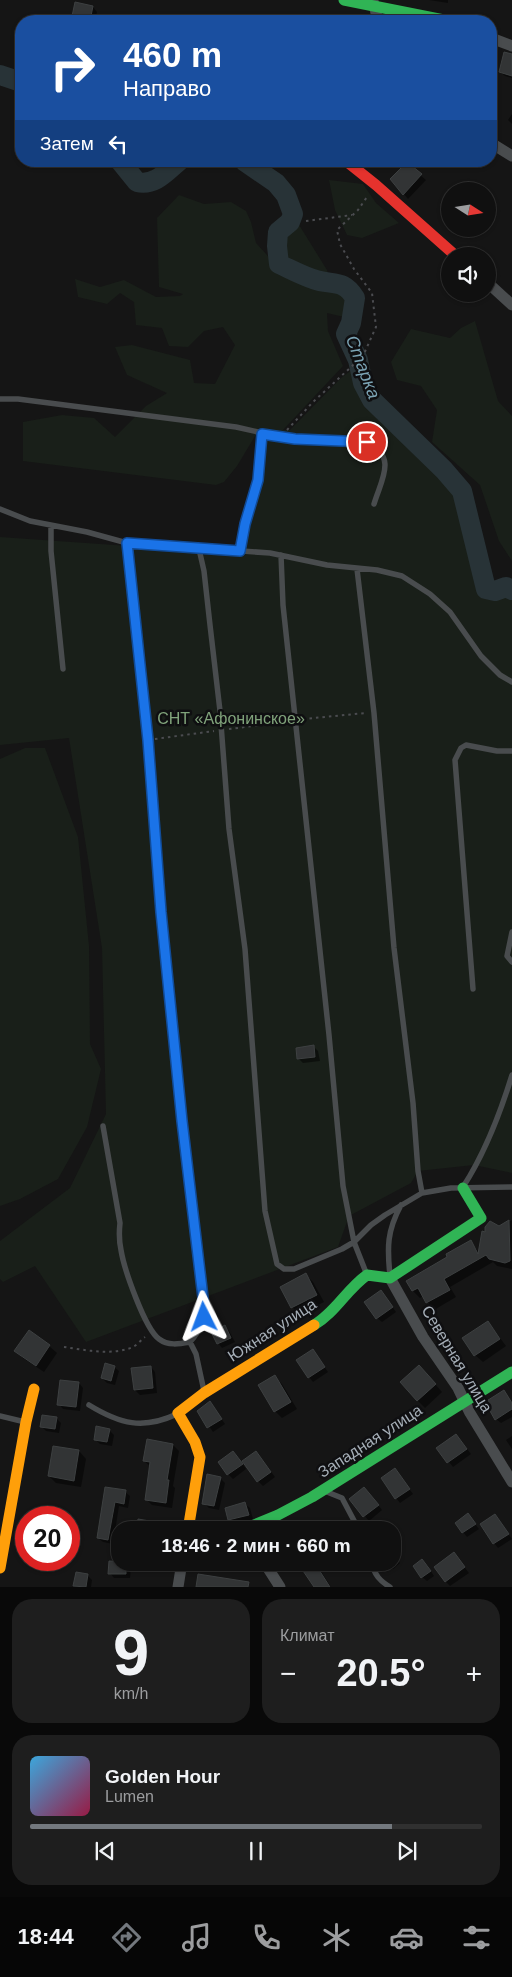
<!DOCTYPE html>
<html lang="ru">
<head>
<meta charset="utf-8">
<style>
	:root { --surface:#101010; --page:#1e1e1e; --text:#f1f3f6; --muted:#9c9d9f; --line:#303030; --accent:#73787e }
	body { margin:0; font-family:Helvetica,sans-serif; background:var(--page); color:var(--text); height:100vh; display:flex; flex-direction:column; font-size:19px; white-space:nowrap }
	* { box-sizing:border-box; margin:0 }
	p { font-size:16px; color:var(--muted) }
	.icon { flex:none; width:28px; height:28px; fill:none; stroke:currentColor; stroke-width:2; stroke-linecap:round; stroke-linejoin:round }
	.map { position:relative; height:1587px; overflow:hidden }
	.side { display:flex; flex-direction:column; gap:12px; padding:12px; background:#090909; flex:1 }
	.side>* { flex:none }
	.guide { position:absolute; left:15px; top:15px; width:482px; height:152px; border-radius:20px; box-shadow:0 1px 4px #0004,0 0 0 1px var(--line); background:#1a4fa0; color:#fff; overflow:hidden }
	.needle { width:32px; rotate:102deg }
	.tools { position:absolute; left:441px; top:182px; display:grid; gap:10px }
	.tools a { display:grid; place-items:center; width:55px; height:55px; border-radius:50%; background:var(--surface); box-shadow:0 1px 4px #0004,0 0 0 1px var(--line); font-size:25px }
	.speed { position:absolute; left:15px; top:1506px; display:flex; gap:10px; font-size:25px; font-weight:700; text-align:center }
	.speed>* { display:grid; place-content:center; width:65px; height:65px; border-radius:50%; background:var(--surface); box-shadow:0 1px 4px #0004,0 0 0 1px var(--line); line-height:1 }
	.speed .limit { border:8px solid #d22; background:#fff; color:#111 }
	.pin { position:absolute; display:grid; place-items:center; width:42px; height:42px; color:#fff; margin:-21px; border:2px solid #fff; border-radius:50%; box-shadow:0 1px 5px #0007 }
	.me { position:absolute; width:55px; margin:-28px; rotate:357deg; stroke-linejoin:round; filter:drop-shadow(0 0 4px #0008) }
	.turn { display:flex; align-items:center; gap:18px; height:105px; padding:0 25px; font-size:22px }
	.turn .icon { width:65px; height:65px; stroke-width:2.5 }
	.turn b { display:block; font-size:35px; line-height:42px }
	.then { display:flex; align-items:center; height:48px; padding:0 25px; background:#0003; gap:10px; font-size:19px }
	.big { font-size:38px; font-weight:600; line-height:1.1 }
	.side .widget { flex:1; display:flex; flex-direction:column; justify-content:center; gap:8px; min-width:0; padding:0 18px; border-radius:20px; background:var(--page) }
	.side .dial { align-items:center; gap:0 }
	.dial b { font-size:65px; line-height:1 }
	.song { display:flex; align-items:center; gap:15px }
	.cover { width:60px; height:60px; border-radius:8px; background:linear-gradient(135deg,hsl(200 70% 55%),hsl(340 70% 35%)) }
	.played { height:5px; border-radius:2px; background:linear-gradient(90deg,var(--accent) 80%,var(--line) 80%) }
	.keys { display:flex; justify-content:space-around; direction:ltr }
	.heat { display:flex; justify-content:space-between; align-items:center; font-size:28px; direction:ltr }
	.side .tiles { flex:1; display:grid; gap:12px; grid-template-columns:1fr 1fr }
	.widget:last-child { grid-column:span 2 }
	.trip { position:absolute; left:111px; top:1521px; width:290px; height:50px; border-radius:20px; background:var(--surface); box-shadow:0 1px 4px #0004,0 0 0 1px var(--line); font-weight:600; line-height:50px; text-align:center }
	.menu { display:flex; height:80px; justify-content:space-around; align-items:center; background:#060606; color:var(--muted) }
	.menu .icon { width:35px; height:35px }
	.menu .current { color:var(--accent) }
	.menu b { font-size:22px; color:var(--text) }
	.map>svg:first-child { display:block }
</style>
</head>
<body>
<div class="map">
<svg width="512" height="1587" viewBox="0 0 512 1587">
	<rect width="100%" height="100%" fill="#151515"/>
	<path fill="#191f19" fill-rule="evenodd" d="M 329,180 L 363,184 L 376,203 L 399,223 L 362,238 L 347,235 L 335,210 Z
		M 179,195 L 204,204 L 231,202 L 246,211 L 251,222 L 256,243 L 277,266 L 318,286 L 338,285 L 347,290 L 352,298 L 348,318 L 327,313 L 328,331 L 343,366 L 283,430 L 290,430 L 341,378 L 357,366 L 360,384 L 367,401 L 395,429 L 401,428 L 444,470 L 462,491 L 486,589 L 495,591 L 506,587 L 512,590 L 512,1173 L 474,1165 L 418,1171 L 411,1183 L 349,1216 L 338,1247 L 86,1342 L 35,1266 L 3,1282 L 0,1279 L 0,1241 L 70,1188 L 106,1114 L 102,948 L 69,738 L 0,745 L 0,537 L 243,554 L 265,430 L 260,428 L 237,466 L 224,482 L 216,485 L 23,461 L 23,422 L 62,415 L 94,418 L 115,437 L 146,406 L 167,393 L 127,375 L 115,347 L 132,345 L 190,360 L 194,383 L 215,384 L 235,345 L 223,327 L 204,331 L 188,347 L 169,346 L 162,328 L 136,325 L 134,302 L 120,293 L 107,304 L 78,297 L 75,279 L 100,287 L 124,280 L 156,297 L 180,296 L 183,294 L 159,287 L 157,218 ZM 371,422 L 373,430 L 358,430 L 356,426 Z
		M 296,220 L 327,270 L 329,278 L 314,279 L 281,263 L 279,245 L 280,233 Z
		M 475,321 L 498,401 L 512,416 L 512,561 L 499,541 L 480,485 L 432,442 L 437,410 L 421,386 L 397,380 L 391,362 L 411,329 L 450,338 L 461,328 Z
		M 25,748 L 45,748 L 78,837 L 89,946 L 90,1044 L 101,1069 L 87,1127 L 58,1179 L 20,1199 L 0,1206 L 0,759 Z"/>
	<path fill="#0007" d="M 429,0 L 448,0 L 448,3 Z
		M 76,3 L 93,7 L 97,12 L 95,21 L 72,21 Z
		M 512,55 L 512,78 L 505,76 L 500,72 Z
		M 512,114 L 512,124 L 508,120 Z
		M 407,164 L 426,180 L 408,199 L 392,179 Z
		M 314,1047 L 318,1051 L 320,1061 L 303,1063 L 298,1058 Z
		M 512,1220 L 512,1269 L 497,1266 L 493,1262 L 450,1287 L 456,1297 L 434,1310 L 423,1296 L 420,1298 L 413,1291 L 408,1281 L 449,1257 L 470,1242 L 480,1253 L 499,1227 Z
		M 306,1275 L 313,1282 L 324,1302 L 300,1314 L 292,1307 L 282,1287 Z
		M 385,1297 L 396,1312 L 382,1322 L 377,1318 Z
		M 488,1322 L 506,1346 L 483,1362 L 475,1355 Z
		M 225,1327 L 229,1331 L 235,1342 L 222,1348 L 218,1343 Z
		M 49,1346 L 57,1353 L 44,1372 L 23,1358 L 16,1351 Z
		M 313,1351 L 328,1372 L 313,1382 L 309,1377 Z
		M 114,1367 L 119,1371 L 115,1385 L 107,1383 L 102,1378 Z
		M 151,1367 L 155,1372 L 157,1393 L 140,1395 L 135,1390 Z
		M 426,1374 L 442,1392 L 425,1408 L 417,1400 Z
		M 274,1377 L 282,1384 L 297,1409 L 282,1418 L 275,1411 Z
		M 79,1383 L 83,1388 L 80,1411 L 63,1409 L 59,1404 Z
		M 504,1392 L 512,1402 L 512,1417 L 501,1423 L 496,1419 Z
		M 210,1402 L 225,1424 L 213,1432 L 199,1411 Z
		M 56,1418 L 61,1423 L 59,1433 L 46,1431 L 42,1427 Z
		M 109,1430 L 114,1435 L 112,1446 L 100,1444 L 95,1439 Z
		M 456,1435 L 471,1454 L 453,1467 L 438,1448 Z
		M 512,1436 L 512,1449 L 506,1440 Z
		M 173,1445 L 179,1451 L 173,1486 L 175,1488 L 172,1508 L 152,1505 L 146,1499 L 151,1467 L 144,1461 Z
		M 79,1451 L 86,1459 L 81,1487 L 56,1483 L 49,1476 Z
		M 256,1452 L 275,1477 L 263,1486 L 258,1481 Z
		M 238,1457 L 246,1469 L 233,1479 L 228,1474 Z
		M 395,1470 L 413,1494 L 400,1503 L 382,1479 Z
		M 220,1478 L 225,1483 L 219,1510 L 209,1508 L 204,1503 Z
		M 106,1488 L 125,1492 L 130,1496 L 128,1508 L 119,1506 L 113,1544 L 103,1542 L 98,1538 Z
		M 369,1493 L 382,1510 L 369,1521 L 351,1499 Z
		M 245,1504 L 250,1508 L 253,1519 L 234,1525 L 229,1520 L 226,1509 Z
		M 468,1515 L 479,1529 L 467,1537 L 463,1532 Z
		M 495,1515 L 512,1539 L 498,1548 L 494,1543 Z
		M 69,1525 L 74,1531 L 71,1547 L 69,1546 Z
		M 392,1554 L 400,1563 L 393,1569 L 387,1562 L 392,1562 Z
		M 458,1559 L 469,1573 L 450,1586 L 446,1582 Z
		M 298,1562 L 315,1562 L 331,1587 L 315,1587 Z
		M 126,1563 L 131,1567 L 130,1578 L 114,1578 L 110,1573 Z
		M 427,1565 L 434,1576 L 427,1581 L 422,1577 Z
		M 87,1575 L 92,1580 L 91,1587 L 76,1587 L 75,1585 Z"/>
	<g fill="none" stroke-linecap="round" stroke-linejoin="round">
		<path stroke="#283337" stroke-width="20" d="M 0,75 L 21,82
			M 120,161 L 137,182 C 155,186 166,172 179,161
			M 244,161 L 276,183 L 286,195 L 293,214 L 290,222 L 278,232 L 277,246 L 279,264 C 290,269 301,275 313,279 C 332,286 343,278 355,298 L 351,323 L 346,334 L 358,360 L 363,383 L 372,400 L 444,470 L 462,491 L 486,589 L 495,591 L 506,587 L 512,590"/>
	</g>
	<path fill="#323435" stroke="#3d4041" d="M 75,2 L 93,6 L 90,21 L 71,21 Z
		M 504,52 L 512,54 L 512,76 L 499,72 Z
		M 407,162 L 422,174 L 403,195 L 390,179 Z
		M 314,1045 L 315,1057 L 297,1059 L 296,1048 Z
		M 509,1220 L 510,1261 L 505,1263 L 489,1259 L 486,1255 L 444,1279 L 450,1290 L 426,1303 L 418,1288 L 412,1291 L 406,1281 L 447,1257 L 446,1254 L 471,1240 L 478,1254 L 482,1231 L 485,1232 L 485,1227 L 490,1221 L 499,1226 Z
		M 306,1273 L 317,1295 L 291,1308 L 280,1287 Z
		M 381,1290 L 393,1307 L 376,1319 L 364,1302 Z
		M 488,1321 L 500,1339 L 474,1356 L 462,1338 Z
		M 225,1325 L 231,1338 L 217,1344 L 211,1332 Z
		M 29,1330 L 50,1345 L 36,1366 L 14,1351 Z
		M 313,1349 L 325,1367 L 308,1378 L 296,1360 Z
		M 105,1363 L 115,1366 L 111,1381 L 101,1378 Z
		M 419,1365 L 436,1384 L 417,1401 L 400,1382 Z
		M 151,1366 L 153,1388 L 134,1390 L 131,1368 Z
		M 275,1375 L 291,1402 L 274,1412 L 258,1385 Z
		M 60,1380 L 79,1382 L 76,1407 L 57,1405 Z
		M 504,1390 L 512,1403 L 512,1409 L 495,1420 L 485,1402 Z
		M 210,1401 L 222,1419 L 207,1428 L 197,1411 Z
		M 42,1415 L 57,1417 L 55,1429 L 40,1427 Z
		M 96,1426 L 110,1429 L 107,1442 L 94,1440 Z
		M 456,1434 L 467,1449 L 447,1463 L 436,1448 Z
		M 147,1439 L 173,1444 L 167,1480 L 169,1480 L 166,1503 L 145,1500 L 150,1462 L 143,1461 Z
		M 53,1446 L 79,1450 L 74,1481 L 48,1476 Z
		M 233,1451 L 243,1464 L 227,1475 L 218,1462 Z
		M 256,1451 L 271,1472 L 257,1482 L 242,1461 Z
		M 395,1468 L 410,1489 L 395,1499 L 381,1478 Z
		M 207,1474 L 221,1477 L 214,1506 L 202,1504 Z
		M 105,1487 L 126,1490 L 124,1504 L 115,1502 L 108,1540 L 97,1538 Z
		M 364,1487 L 379,1505 L 363,1517 L 349,1499 Z
		M 245,1502 L 249,1515 L 228,1520 L 225,1508 Z
		M 468,1513 L 476,1524 L 462,1533 L 455,1523 Z
		M 495,1514 L 509,1534 L 493,1544 L 480,1524 Z
		M 138,1519 L 173,1525 L 173,1530 L 136,1530 Z
		M 286,1523 L 291,1530 L 270,1530 L 283,1524 Z
		M 454,1552 L 465,1567 L 445,1582 L 434,1567 Z
		M 422,1559 L 431,1571 L 421,1578 L 413,1566 Z
		M 109,1561 L 126,1562 L 126,1574 L 108,1574 Z
		M 297,1562 L 314,1562 L 330,1587 L 314,1587 Z
		M 76,1572 L 88,1574 L 86,1587 L 73,1586 Z
		M 198,1574 L 249,1582 L 248,1587 L 196,1587 Z"/>
	<g fill="none" stroke-linecap="round" stroke-linejoin="round">
		<path stroke="#4b4c50" stroke-width="2" stroke-dasharray="2.5 4" stroke-linecap="butt" d="M 306,221 L 352,215
			M 287,430 L 313,402 L 363,356 L 376,327 L 372,293 L 354,269 L 340,244 L 337,230 L 358,210 L 367,197
			M 303,719 L 366,713
			M 229,729 L 286,722
			M 155,739 L 214,731
			M 64,1347 C 86,1350 112,1356 133,1347 C 137,1345 141,1340 145,1337"/>
		<path stroke="#494c4e" stroke-width="5.5" d="M 0,399 L 18,399 L 236,427 L 280,437 L 367,442 C 398,457 381,480 374,504
			M 0,509 L 30,521 L 87,532 L 127,543 L 270,553 L 327,565 L 377,570 L 402,576 L 430,594 L 450,612 L 481,656 L 500,675 L 512,682
			M 51,525 L 51,551 L 63,669
			M 127,543 L 148,740 L 161,912 L 182,1121 L 204,1306 C 204,1321 200,1331 190,1342
			M 199,549 L 204,571 L 210,625 L 220,711 L 229,829 L 245,949 L 265,1211 L 277,1264 L 284,1269 L 294,1269 L 342,1249 L 354,1242 L 371,1225 L 385,1215 L 422,1193 L 451,1188 L 512,1187
			M 240,551 L 245,524 L 257,480 L 262,434
			M 281,555 L 283,605 L 329,1035 L 343,1186 L 354,1242 L 367,1275
			M 357,569 L 374,713 L 394,948 L 413,1103 L 418,1171 L 422,1193
			M 512,932 L 507,956 L 512,962
			M 473,989 L 455,760 L 461,748 L 466,745 L 497,751 L 512,751
			M 103,1126 L 120,1223 C 119,1232 119,1241 121,1250 C 124,1269 145,1329 159,1339 C 168,1346 179,1344 190,1342 L 196,1354 L 204,1391
			M 463,1187 C 485,1153 500,1114 512,1075
			M 390,1276 C 387,1247 387,1231 401,1205
			M 89,1405 C 120,1424 143,1430 177,1414
			M 0,1416 L 25,1422
			M 327,1492 L 342,1498 L 359,1530
			M 213,1562 L 250,1569
			M 372,1562 C 374,1575 380,1581 390,1587"/>
		<path stroke="#494c4e" stroke-width="11" d="M 373,1 L 378,21
			M 491,38 L 512,46
			M 491,143 L 512,156
			M 488,283 L 512,305
			M 390,1278 L 423,1337 L 458,1388 L 470,1413 L 512,1482
			M 264,1562 L 280,1587
			M 178,1587 L 182,1562"/>
		<path stroke="#30b455" stroke-width="11" d="M 344,0 L 449,21
			M 314,1325 C 335,1313 347,1289 367,1275 L 390,1278 L 481,1218 L 463,1188
			M 242,1530 L 278,1515 L 312,1497 L 512,1372"/>
		<path stroke="#ff9f0a" stroke-width="11" d="M 188,1530 L 200,1457 L 195,1442 L 178,1413 L 204,1393 L 314,1325
			M 0,1568 L 26,1422 L 34,1389"/>
		<path stroke="#e5322d" stroke-width="11" d="M 346,161 L 376,185 L 456,256"/>
	</g>
	<g fill="none" stroke-linecap="round" stroke-linejoin="round">
		<g stroke="#114b97" stroke-width="12">
			<path id="route" d="M 204,1317 L 204,1306 L 182,1121 L 161,912 L 148,740 L 127,543 L 240,551 L 245,524 L 258,480 L 262,434 L 295,439 L 367,442"/>
		</g>
		<use href="#route" stroke="#1a73e8" stroke-width="9"/>
	</g>
	<g text-anchor="middle" dominant-baseline="central" stroke-width="5" stroke-linejoin="round" paint-order="stroke">
		<g font-size="16" fill="#80a37b" stroke="#0f0f11">
			<text x="231" y="718">СНТ «Афонинское»</text>
		</g>
		<g font-size="16" fill="#a5aeb7" stroke="#0f0f11">
			<text transform="translate(272 1330) rotate(-33)">Южная улица</text>
			<text transform="translate(457 1359) rotate(59)">Северная улица</text>
			<text transform="translate(370 1441) rotate(-33)">Западная улица</text>
		</g>
		<g font-size="18" font-style="italic" fill="#7ba3b4" stroke="#0f0f11">
			<text transform="translate(363 367) rotate(69)">Старка</text>
		</g>
	</g>
</svg>
<div class="tools">
<a><svg class="needle" viewBox="-14 -14 28 28"><path d="M0-13l5 13h-10z" fill="#e53935"/><path d="M0 13l5-13h-10z" fill="#9c9d9f"/></svg></a>
<a><svg class="icon" aria-label="sound" viewBox="0 0 24 24"><path d="M4 9h4l5-4v14l-5-4H4zM17 9q2 3 0 6"/></svg></a>
</div>
<div class="speed"><div class="limit">20</div></div>
<div class="pin" style="left:367px;top:442px;background:#d93025"><svg class="icon" aria-label="arrive" viewBox="0 0 24 24"><path d="M6 21V4h12l-3 4 3 4H6"/></svg></div>
<svg class="me" style="left:204px;top:1317px" viewBox="-20 -20 40 40"><path d="M0-17L14 15 0 8-14 15z" fill="#1a73e8" stroke="#fff" stroke-width="4"/></svg>
<div class="trip">18:46 · 2 мин · 660 m</div>
<div class="guide">
<div class="turn"><svg class="icon" aria-label="right" viewBox="0 0 24 24"><path d="M7 20v-9h11M14 6l5 5-5 5"/></svg><div><b>460 m</b>Направо</div></div>
<div class="then">Затем<svg class="icon" aria-label="left" viewBox="0 0 24 24"><path d="M17 20v-9H6M10 6l-5 5 5 5"/></svg></div>
</div>
</div>
<section class="side">
<div class="tiles">
<div class="widget dial"><b>9</b><p>km/h</p></div>
<div class="widget"><p>Климат</p>
<div class="heat"><a>−</a><b class="big">20.5°</b><a>+</a></div>
</div>
<div class="widget">
<div class="song"><i class="cover"></i><div><b>Golden Hour</b><p>Lumen</p></div></div>
<div class="played"></div>
<div class="keys"><svg class="icon" aria-label="previous" viewBox="0 0 24 24"><path d="M18 5L8 12l10 7zM5 5v14"/></svg><svg class="icon" aria-label="pause" viewBox="0 0 24 24"><path d="M8 5v14M16 5v14"/></svg><svg class="icon" aria-label="next" viewBox="0 0 24 24"><path d="M6 5l10 7-10 7zM19 5v14"/></svg></div>
</div>
</div>
</section>
<nav class="menu">
<b>18:44</b>
<svg class="icon current" aria-label="directions" viewBox="0 0 24 24"><path d="M12 3l9 9-9 9-9-9zM9 14v-3h6M13 9l2 2-2 2"/></svg>
<svg class="icon" aria-label="music" viewBox="0 0 24 24"><path d="M9 18V5l10-2v13"/><circle cx="6" cy="18" r="3"/><circle cx="16" cy="16" r="3"/></svg>
<svg class="icon" aria-label="phone" viewBox="0 0 24 24"><path d="M5 4h4l2 5-3 2q2 4 5 5l2-3 5 2v4C11 20 4 13 5 4z"/></svg>
<svg class="icon" aria-label="climate" viewBox="0 0 24 24"><path d="M12 3v18M4 7l16 10M4 17L20 7"/></svg>
<svg class="icon" aria-label="car" viewBox="0 0 24 24"><path d="M5 17H2v-5l4-1 3-4h7l3 4 3 1v5h-3M9 17h6M6 11h13"/><circle cx="7" cy="17" r="2"/><circle cx="17" cy="17" r="2"/></svg>
<svg class="icon" aria-label="filters" viewBox="0 0 24 24"><path d="M4 7h16M4 17h16"/><circle cx="9" cy="7" r="2"/><circle cx="15" cy="17" r="2"/></svg>
</nav>
</body>
</html>
